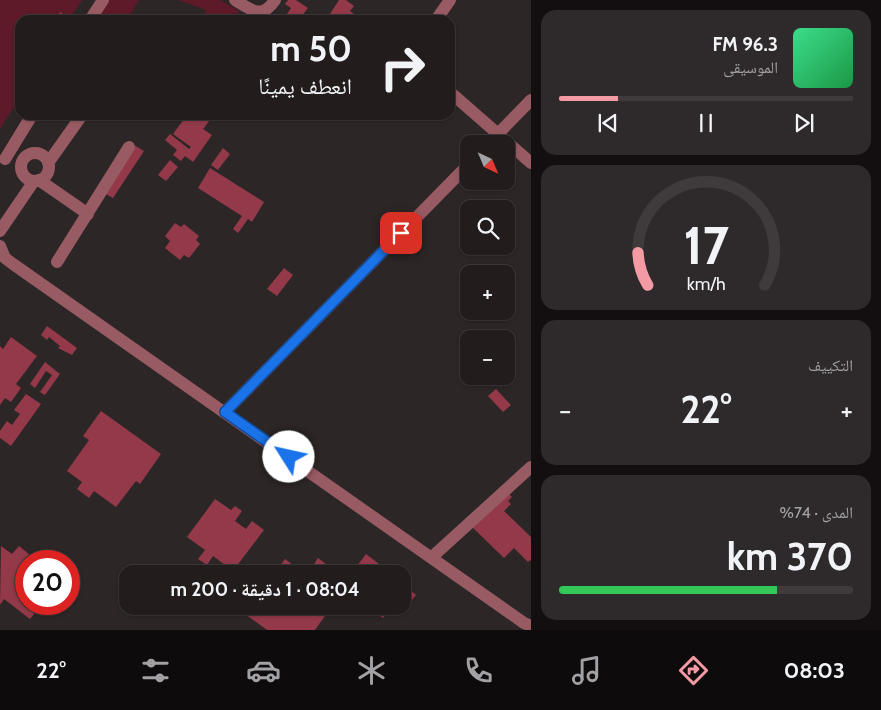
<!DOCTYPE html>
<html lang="ar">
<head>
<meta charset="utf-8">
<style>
	:root { --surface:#221c1d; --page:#2e292a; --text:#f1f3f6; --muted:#a2a1a4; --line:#3f3a3b; --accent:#f49aa4 }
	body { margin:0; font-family:Cabin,"Noto Naskh Arabic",sans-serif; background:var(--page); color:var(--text); direction:rtl; height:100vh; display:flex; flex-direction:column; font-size:19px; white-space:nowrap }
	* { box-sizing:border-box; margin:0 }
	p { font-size:16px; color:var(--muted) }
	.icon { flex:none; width:28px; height:28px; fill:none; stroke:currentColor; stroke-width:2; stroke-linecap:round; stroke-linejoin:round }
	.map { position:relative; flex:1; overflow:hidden; direction:ltr }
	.side { display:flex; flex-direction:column; gap:10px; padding:10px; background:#130f10; width:350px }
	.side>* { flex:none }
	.hud { position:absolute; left:15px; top:15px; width:440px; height:105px; border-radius:15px; box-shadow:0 1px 4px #0004,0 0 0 1px var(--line); direction:rtl; background:#221c1d; color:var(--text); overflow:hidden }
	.needle { width:32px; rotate:136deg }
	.tools { position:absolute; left:460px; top:135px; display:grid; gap:10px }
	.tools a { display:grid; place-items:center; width:55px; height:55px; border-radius:10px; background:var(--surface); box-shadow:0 1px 4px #0004,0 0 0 1px var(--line); font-size:25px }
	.speed { position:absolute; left:15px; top:550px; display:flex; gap:10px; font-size:25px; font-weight:700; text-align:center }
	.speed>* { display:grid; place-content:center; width:65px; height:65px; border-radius:50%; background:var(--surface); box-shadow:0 1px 4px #0004,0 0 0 1px var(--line); line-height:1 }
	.speed .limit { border:8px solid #d22; background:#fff; color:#111 }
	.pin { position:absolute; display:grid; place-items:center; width:42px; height:42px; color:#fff; margin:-21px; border-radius:10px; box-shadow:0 2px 8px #0006 }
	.me { position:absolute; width:55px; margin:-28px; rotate:305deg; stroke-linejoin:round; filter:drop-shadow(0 0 4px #0008) }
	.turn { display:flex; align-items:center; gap:18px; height:105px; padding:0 20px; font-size:22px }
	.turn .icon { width:65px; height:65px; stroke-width:2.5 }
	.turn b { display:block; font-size:35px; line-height:42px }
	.big { font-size:38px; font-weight:700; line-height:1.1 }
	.side .card { flex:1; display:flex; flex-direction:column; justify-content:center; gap:8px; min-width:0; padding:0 18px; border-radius:15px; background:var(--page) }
	.side .dial { align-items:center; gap:0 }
	.dial svg { height:130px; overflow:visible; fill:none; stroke:var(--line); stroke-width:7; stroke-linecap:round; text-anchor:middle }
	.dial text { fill:var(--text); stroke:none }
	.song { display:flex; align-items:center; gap:15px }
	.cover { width:60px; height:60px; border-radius:8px; background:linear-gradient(135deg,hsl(150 70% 55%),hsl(140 70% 35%)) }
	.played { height:5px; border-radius:2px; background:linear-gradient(90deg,var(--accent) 20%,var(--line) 20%) }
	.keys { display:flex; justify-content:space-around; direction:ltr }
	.heat { display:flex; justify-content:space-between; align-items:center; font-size:28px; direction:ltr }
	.charge { height:8px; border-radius:4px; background:linear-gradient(90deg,#34c759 74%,var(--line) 0) }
	.trip { position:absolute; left:119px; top:565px; width:292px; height:50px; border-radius:15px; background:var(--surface); box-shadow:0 1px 4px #0004,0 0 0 1px var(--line); font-weight:700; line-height:50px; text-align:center; direction:rtl }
	.tabs { display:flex; height:80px; justify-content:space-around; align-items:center; background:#0e0b0c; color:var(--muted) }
	.tabs .icon { width:35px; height:35px }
	.tabs .active { color:var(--accent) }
	.tabs b { font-size:22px; color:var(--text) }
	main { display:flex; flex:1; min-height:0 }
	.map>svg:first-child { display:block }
</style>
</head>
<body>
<main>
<section class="side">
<div class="card">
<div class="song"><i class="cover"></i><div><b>96.3 FM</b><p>الموسيقى</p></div></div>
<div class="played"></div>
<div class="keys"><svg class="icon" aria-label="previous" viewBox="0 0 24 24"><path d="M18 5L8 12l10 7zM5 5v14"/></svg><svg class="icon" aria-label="pause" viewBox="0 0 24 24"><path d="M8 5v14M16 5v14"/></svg><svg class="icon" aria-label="next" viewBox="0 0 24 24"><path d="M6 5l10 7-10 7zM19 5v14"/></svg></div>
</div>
<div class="card dial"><svg viewBox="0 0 100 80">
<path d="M14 69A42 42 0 1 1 86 69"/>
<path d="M14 69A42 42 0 0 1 8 49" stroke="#f49aa4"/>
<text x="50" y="56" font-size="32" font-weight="700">17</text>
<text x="50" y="72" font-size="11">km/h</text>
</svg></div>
<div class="card"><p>التكييف</p>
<div class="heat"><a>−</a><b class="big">22°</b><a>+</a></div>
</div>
<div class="card"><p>المدى · 74%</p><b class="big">370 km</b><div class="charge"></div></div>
</section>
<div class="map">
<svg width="531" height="630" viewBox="0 0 531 630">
	<rect width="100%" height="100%" fill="#2d2627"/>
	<path fill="#5e1a28" d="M 0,0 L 82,0 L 69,20 L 20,20 L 20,97 L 0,129 Z
		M 106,0 L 139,0 L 127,20 L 94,20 Z
		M 179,0 L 220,0 L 239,11 L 233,20 L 201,20 L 206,10 Z"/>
	<path fill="#933949" d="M 288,0 L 296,0 L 308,8 L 301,17 L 305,20 L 296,20 L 287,14 L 291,8 L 285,4 Z
		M 339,0 L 346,0 L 354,6 L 350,11 L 362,20 L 326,20 Z
		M 61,12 L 65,18 L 63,20 L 55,20 L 53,18 Z
		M 187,115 L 214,115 L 203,129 L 212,135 L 193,162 L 185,156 L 181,161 L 173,155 L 177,150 L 165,140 L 170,134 L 189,149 L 191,147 L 173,134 Z
		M 134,145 L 144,151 L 113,198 L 104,193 Z
		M 223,148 L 230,154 L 218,170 L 211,165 Z
		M 170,160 L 178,167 L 166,181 L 158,175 Z
		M 210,168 L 264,202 L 252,222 L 248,219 L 238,233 L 233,229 L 242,216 L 198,188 Z
		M 175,223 L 181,227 L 184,224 L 199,236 L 196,240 L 200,244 L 189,258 L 184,255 L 180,260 L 165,248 L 170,241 L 165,236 Z
		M 284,268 L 293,275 L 277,296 L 267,289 Z
		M 47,326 L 77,348 L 72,355 L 58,348 L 60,346 L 49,337 L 47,340 L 41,335 Z
		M 11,337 L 37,356 L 16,384 L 21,388 L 11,402 L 5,398 L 0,405 L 0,346 L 3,349 Z
		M 45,362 L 60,374 L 45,395 L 40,392 L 52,375 L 46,371 L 35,388 L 30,384 Z
		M 478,376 L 484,376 L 488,381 L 483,385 L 476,377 Z
		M 496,389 L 511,405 L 503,412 L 488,396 Z
		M 26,394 L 41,404 L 11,446 L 0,438 L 0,431 L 7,421 L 12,425 L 20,414 L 14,410 Z
		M 101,411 L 161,454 L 140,484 L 136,481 L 116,507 L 94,491 L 89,498 L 77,489 L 82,482 L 67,471 L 89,440 L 83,436 Z
		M 507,492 L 512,497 L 508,501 L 511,504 L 504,511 L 531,537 L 531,561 L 530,560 L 528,562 L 514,548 L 504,558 L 472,527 Z
		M 215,499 L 231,510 L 235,506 L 242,511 L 235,521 L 246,529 L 252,521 L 264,530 L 233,571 L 213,556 L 207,565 L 198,559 L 205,550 L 187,537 Z
		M 1,546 L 12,554 L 19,546 L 30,555 L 23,563 L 26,566 L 26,604 L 32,604 L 38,609 L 30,619 L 4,599 L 0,605 Z
		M 366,554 L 392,574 L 375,574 L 364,565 L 358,574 L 351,574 Z
		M 318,558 L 330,567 L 326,573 L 314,564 Z
		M 285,559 L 293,565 L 288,571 L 292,574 L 274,574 Z
		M 409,589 L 416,595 L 402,612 L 395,606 L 402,606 L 402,598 Z
		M 250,606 L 291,606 L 304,615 L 310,606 L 332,606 L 315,630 L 267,630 L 245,614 Z
		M 367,606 L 381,607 L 391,606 L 383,618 Z"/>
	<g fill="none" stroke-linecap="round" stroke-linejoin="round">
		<path stroke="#995b63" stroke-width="12" d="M 235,0 C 251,10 262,20 275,0
			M 90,20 L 103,0
			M 436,20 L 450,0
			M 450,92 L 531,163
			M 488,144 L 531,100
			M21 167a14 14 0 1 1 28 0a14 14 0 1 1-28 0Z
			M 5,159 L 32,115
			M 48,163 L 82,115
			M 39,180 L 88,214
			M 0,231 L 34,181
			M 0,246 L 5,258 L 13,264 L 524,623 L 531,626
			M 57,262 L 129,147
			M 225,412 L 469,164
			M 432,557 L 531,467"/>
	</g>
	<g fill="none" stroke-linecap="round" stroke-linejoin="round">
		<g stroke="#114b97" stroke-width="12">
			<path id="route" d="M 289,457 L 225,412 L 401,233"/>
		</g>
		<use href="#route" stroke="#1a73e8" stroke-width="9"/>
	</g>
</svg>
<div class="tools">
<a><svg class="needle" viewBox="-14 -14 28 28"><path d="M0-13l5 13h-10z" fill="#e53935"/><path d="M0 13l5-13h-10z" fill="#a2a1a4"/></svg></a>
<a><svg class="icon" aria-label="search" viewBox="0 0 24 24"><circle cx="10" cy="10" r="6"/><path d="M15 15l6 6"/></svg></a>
<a>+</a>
<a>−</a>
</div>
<div class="speed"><div class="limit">20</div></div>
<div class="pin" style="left:401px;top:233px;background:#d93025"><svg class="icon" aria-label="arrive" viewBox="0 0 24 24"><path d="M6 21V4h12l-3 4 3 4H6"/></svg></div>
<svg class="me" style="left:289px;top:457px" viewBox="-20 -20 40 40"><circle r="19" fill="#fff"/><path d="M0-13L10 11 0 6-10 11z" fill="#1a73e8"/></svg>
<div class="trip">08:04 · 1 دقيقة · 200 m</div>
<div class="hud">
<div class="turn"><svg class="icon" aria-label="right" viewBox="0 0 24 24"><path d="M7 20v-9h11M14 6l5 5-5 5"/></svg><div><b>50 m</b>انعطف يمينًا</div></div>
</div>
</div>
</main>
<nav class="tabs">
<b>08:03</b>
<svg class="icon active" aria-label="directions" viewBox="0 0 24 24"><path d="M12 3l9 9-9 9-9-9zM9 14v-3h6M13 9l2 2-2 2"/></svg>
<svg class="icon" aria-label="music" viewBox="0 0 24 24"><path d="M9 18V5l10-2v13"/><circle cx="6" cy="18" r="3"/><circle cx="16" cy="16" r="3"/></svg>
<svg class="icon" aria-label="phone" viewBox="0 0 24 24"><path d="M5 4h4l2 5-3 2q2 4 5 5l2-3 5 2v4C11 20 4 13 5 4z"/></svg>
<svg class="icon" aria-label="climate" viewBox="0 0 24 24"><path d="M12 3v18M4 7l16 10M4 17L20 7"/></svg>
<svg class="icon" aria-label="car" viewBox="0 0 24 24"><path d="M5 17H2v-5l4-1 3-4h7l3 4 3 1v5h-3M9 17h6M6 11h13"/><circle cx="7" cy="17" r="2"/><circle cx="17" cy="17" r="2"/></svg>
<svg class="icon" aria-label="filters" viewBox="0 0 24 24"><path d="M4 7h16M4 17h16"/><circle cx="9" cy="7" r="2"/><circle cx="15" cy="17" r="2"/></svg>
<b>22°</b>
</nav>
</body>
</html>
